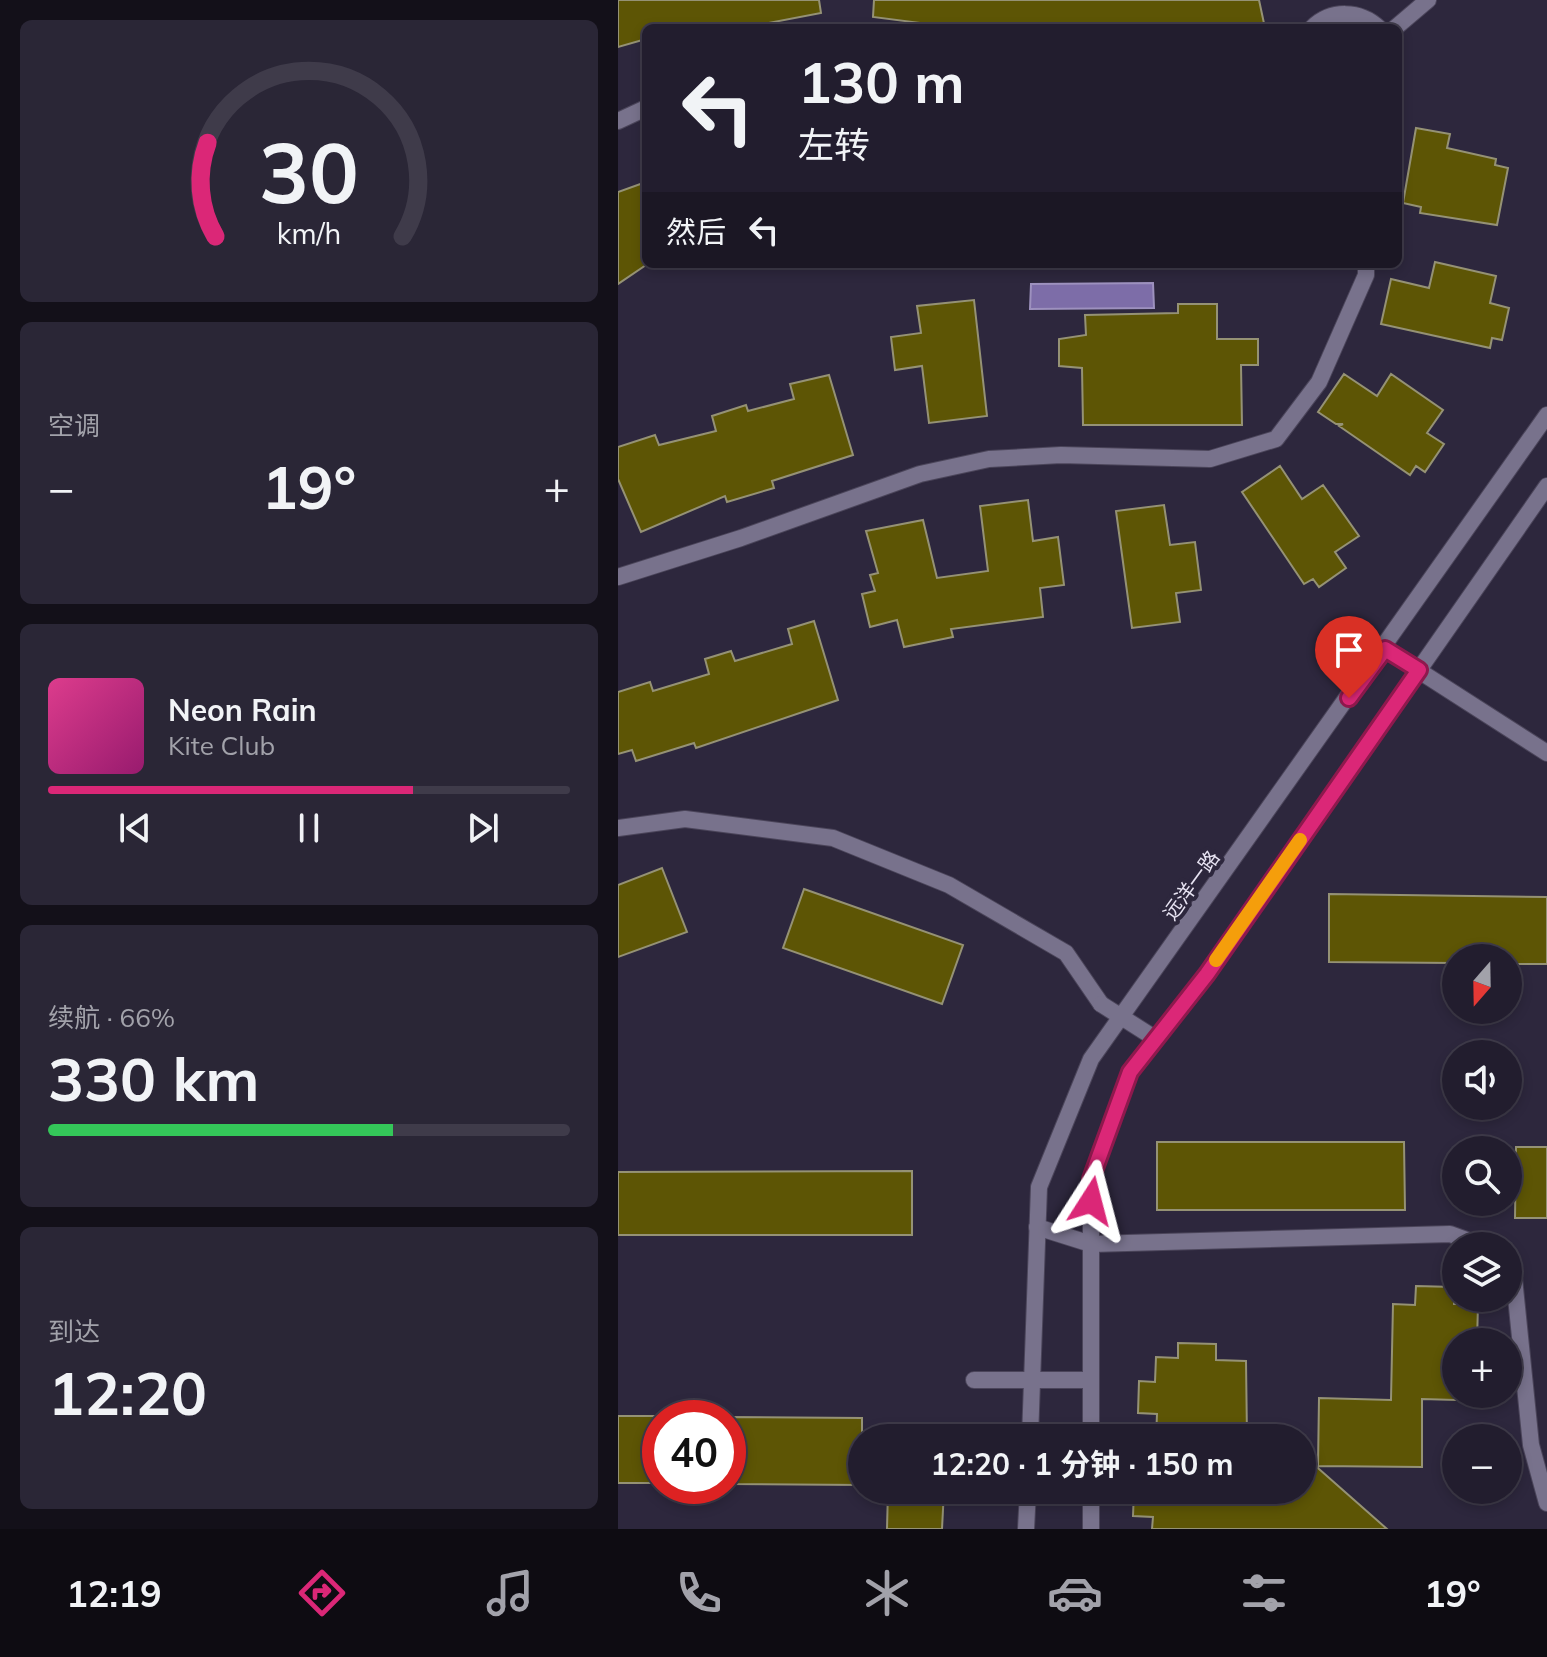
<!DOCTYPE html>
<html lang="zh">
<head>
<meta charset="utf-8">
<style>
	:root { --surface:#221d2e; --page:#2a2636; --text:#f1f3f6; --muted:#a2a2aa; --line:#3f3b4a; --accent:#db2777 }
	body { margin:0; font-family:Mulish,"Noto Sans SC",sans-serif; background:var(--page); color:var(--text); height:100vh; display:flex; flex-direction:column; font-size:30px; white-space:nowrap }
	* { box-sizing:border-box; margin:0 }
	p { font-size:26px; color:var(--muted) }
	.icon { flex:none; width:44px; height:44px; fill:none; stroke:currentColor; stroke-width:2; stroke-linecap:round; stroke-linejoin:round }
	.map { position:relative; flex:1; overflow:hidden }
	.panel { display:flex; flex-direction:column; gap:20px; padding:20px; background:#131019; width:618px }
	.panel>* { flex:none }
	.guide { position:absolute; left:24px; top:24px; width:760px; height:244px; border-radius:12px; box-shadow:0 4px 12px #0003,0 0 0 2px var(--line); background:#221d2e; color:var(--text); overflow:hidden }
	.needle { width:52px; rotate:200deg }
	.controls { position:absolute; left:824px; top:944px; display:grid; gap:16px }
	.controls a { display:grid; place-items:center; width:80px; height:80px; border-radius:50%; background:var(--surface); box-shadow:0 4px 12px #0003,0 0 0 2px var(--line); font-size:40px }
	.speed { position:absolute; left:24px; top:1400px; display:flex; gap:16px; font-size:40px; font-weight:700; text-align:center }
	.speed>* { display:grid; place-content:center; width:104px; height:104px; border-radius:50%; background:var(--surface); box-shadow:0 4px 12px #0003,0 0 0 2px var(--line); line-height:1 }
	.speed .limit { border:12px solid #d22; background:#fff; color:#111 }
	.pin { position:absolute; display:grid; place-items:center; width:68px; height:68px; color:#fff; margin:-82px -34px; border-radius:50% 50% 50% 0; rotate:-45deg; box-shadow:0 0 8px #0007 }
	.pin .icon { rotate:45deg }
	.me { position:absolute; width:88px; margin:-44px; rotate:9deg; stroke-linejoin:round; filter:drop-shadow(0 0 6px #0008) }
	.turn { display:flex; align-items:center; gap:28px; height:168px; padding:0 24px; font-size:36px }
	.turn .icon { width:104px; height:104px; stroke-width:2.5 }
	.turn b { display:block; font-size:56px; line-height:68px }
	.then { display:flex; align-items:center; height:76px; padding:0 24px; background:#0003; gap:16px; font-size:30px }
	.big { font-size:60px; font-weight:700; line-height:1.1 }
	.panel .widget { flex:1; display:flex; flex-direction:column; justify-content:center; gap:12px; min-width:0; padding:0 28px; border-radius:12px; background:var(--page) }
	.panel .dial { align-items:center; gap:0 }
	.dial svg { height:208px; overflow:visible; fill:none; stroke:var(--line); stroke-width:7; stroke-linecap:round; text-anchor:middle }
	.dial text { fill:var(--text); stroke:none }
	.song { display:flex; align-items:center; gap:24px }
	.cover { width:96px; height:96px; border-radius:12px; background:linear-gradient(135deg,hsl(330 70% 55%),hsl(320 70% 35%)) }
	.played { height:8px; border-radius:4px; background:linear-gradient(90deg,var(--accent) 70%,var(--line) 70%) }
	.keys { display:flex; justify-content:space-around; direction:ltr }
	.heat { display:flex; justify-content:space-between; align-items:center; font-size:44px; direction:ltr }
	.charge { height:12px; border-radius:6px; background:linear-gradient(90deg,#34c759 66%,var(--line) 0) }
	.trip { position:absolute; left:230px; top:1424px; width:468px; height:80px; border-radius:40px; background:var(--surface); box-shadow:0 4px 12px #0003,0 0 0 2px var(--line); font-weight:700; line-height:80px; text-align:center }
	.menu { display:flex; height:128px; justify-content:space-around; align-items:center; background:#0e0c12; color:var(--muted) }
	.menu .icon { width:56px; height:56px }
	.menu .selected { color:var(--accent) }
	.menu b { font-size:36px; color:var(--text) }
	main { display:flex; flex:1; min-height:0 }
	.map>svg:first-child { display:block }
</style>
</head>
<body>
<main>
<section class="panel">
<div class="widget dial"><svg viewBox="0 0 100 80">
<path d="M14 69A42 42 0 1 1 86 69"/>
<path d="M14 69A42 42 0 0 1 11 33" stroke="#db2777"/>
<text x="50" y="56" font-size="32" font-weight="700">30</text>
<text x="50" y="72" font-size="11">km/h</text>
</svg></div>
<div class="widget"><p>空调</p>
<div class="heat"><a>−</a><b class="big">19°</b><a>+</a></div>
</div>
<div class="widget">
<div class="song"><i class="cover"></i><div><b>Neon Rain</b><p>Kite Club</p></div></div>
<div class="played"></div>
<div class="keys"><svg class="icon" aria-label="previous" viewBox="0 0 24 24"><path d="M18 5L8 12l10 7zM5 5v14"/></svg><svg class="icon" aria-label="pause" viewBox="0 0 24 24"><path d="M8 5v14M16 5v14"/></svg><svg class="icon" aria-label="next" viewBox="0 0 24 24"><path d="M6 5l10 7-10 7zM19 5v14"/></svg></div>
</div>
<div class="widget"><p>续航 · 66%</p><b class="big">330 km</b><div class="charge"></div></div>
<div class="widget"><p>到达</p><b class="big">12:20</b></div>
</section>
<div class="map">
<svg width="929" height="1529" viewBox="0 0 929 1529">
	<rect width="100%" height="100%" fill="#2d273d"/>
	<path fill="#7d6da8" stroke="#9d91be" stroke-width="2" d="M 535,283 L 536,308 L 412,309 L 413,284 Z"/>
	<path fill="#5d5505" stroke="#959275" stroke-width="2" d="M 0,0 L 201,0 L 203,13 L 125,28 L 28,28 L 28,39 L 0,47 Z
		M 256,0 L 641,0 L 647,28 L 341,28 L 255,17 Z
		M 798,128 L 832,134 L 829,148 L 878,159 L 877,165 L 890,168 L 879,225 L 802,213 L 803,207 L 785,203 Z
		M 28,182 L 28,265 L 0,284 L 0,192 Z
		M 817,262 L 878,276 L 872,303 L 891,308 L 884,340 L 874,338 L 872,348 L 763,324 L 773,279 L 811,288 Z
		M 356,300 L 369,416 L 311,423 L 304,366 L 277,370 L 273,337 L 303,333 L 299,306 Z
		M 560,304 L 599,304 L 599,339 L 640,339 L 640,365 L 623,365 L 624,425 L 465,425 L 464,368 L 441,366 L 441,339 L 468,335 L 467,315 L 560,313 Z
		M 726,374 L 759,396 L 773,374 L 825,410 L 809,433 L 826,444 L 807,472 L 798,466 L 792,475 L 721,426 L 725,424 L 718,424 L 700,412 Z
		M 211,375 L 235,455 L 154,481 L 156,488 L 109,502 L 107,496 L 23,532 L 0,479 L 0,447 L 37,435 L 41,445 L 98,431 L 94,416 L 128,405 L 130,411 L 176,399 L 172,384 Z
		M 662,466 L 684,499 L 705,485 L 741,536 L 717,552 L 728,568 L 701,587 L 695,579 L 686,584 L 624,492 Z
		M 410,500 L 415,541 L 440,537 L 446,585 L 422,588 L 425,617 L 333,629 L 335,637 L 286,647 L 279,620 L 252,627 L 244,594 L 257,591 L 252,575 L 260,573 L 248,531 L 305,520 L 319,578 L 370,571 L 362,506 Z
		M 546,505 L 552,545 L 577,542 L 583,590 L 558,593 L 562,622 L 514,628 L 498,511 Z
		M 196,621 L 220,700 L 78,748 L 76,743 L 18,761 L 14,750 L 0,754 L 0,692 L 32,682 L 35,691 L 91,674 L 87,659 L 113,651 L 117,661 L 174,644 L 170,629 Z
		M 44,868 L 69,932 L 0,957 L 0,885 Z
		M 186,889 L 345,945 L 324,1004 L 165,948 Z
		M 711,894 L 929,897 L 929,964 L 890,964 L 890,958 L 838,958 L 838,963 L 711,962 Z
		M 539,1142 L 786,1142 L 787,1210 L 539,1210 Z
		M 898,1147 L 929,1147 L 929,1218 L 897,1218 Z
		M 294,1171 L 294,1235 L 0,1235 L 0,1172 Z
		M 798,1286 L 836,1287 L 836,1304 L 860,1304 L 859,1342 L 838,1342 L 838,1400 L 804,1399 L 804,1467 L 700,1466 L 701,1398 L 773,1400 L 775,1304 L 797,1305 Z
		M 560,1343 L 598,1344 L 598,1360 L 628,1361 L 629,1438 L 538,1438 L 539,1414 L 520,1413 L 521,1381 L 537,1382 L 538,1357 L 560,1358 Z
		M 0,1416 L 42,1416 L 42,1483 L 0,1483 Z
		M 110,1417 L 244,1418 L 244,1485 L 110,1484 Z
		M 684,1454 L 769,1529 L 534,1529 L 535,1517 L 515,1516 L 516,1490 L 684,1490 Z
		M 270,1490 L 326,1490 L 324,1529 L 269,1529 Z"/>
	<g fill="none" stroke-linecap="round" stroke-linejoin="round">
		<g stroke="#4b455a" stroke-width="18">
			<path id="minor" d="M 694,28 C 713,9 742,10 761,28
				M 777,28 L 810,0
				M 0,121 L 28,108
				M 0,577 L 123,538 L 302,474 L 371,459 L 443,455 L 592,459 L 658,439 L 701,382 L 748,275 L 748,264
				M 767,649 L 929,753
				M 0,828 L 67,819 L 215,838 L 331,885 L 448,953 L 483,1004
				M 419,1227 L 473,1244 L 832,1234 L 865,1246
				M 890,1271 L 896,1278 L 913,1445 L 929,1503"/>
		</g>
		<g stroke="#4b455a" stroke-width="18">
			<path id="tertiary" d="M 483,1004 L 538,1039
				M 356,1380 L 473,1380
				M 412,1438 L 421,1187 L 473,1059 L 929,415
				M 473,1438 L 473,1179 L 512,1072 L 589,974 L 929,486
				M 473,1490 L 473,1529
				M 408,1529 L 410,1490"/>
		</g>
		<use href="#minor" stroke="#78728c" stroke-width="16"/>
		<use href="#tertiary" stroke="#78728c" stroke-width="16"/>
	</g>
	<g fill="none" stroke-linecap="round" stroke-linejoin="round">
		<g stroke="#8e194d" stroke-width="20">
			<path id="route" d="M 473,1201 L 473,1179 L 512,1072 L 589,974 L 801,670 L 767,649 L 731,698"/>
		</g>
		<use href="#route" stroke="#db2777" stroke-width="14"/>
		<path stroke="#f59e0b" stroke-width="14" d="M 598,960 L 682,840"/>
	</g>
	<g text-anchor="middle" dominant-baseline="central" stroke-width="8" stroke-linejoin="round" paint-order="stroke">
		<g font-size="20" fill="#e8e4f3" stroke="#2d273d">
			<text transform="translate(573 885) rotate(-54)">远洋一路</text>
		</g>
	</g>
</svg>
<div class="controls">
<a><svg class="needle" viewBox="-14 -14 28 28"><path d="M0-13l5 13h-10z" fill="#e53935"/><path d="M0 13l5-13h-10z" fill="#a2a2aa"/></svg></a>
<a><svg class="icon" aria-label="sound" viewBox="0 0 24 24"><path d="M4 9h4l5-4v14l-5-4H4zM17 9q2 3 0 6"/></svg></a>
<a><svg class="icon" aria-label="search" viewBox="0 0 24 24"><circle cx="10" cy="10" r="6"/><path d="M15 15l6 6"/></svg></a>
<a><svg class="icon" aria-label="layers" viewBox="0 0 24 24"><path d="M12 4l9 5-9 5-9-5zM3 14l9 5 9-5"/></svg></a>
<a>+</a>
<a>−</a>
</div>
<div class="speed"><div class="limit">40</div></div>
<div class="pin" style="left:731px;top:698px;background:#d93025"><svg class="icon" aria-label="arrive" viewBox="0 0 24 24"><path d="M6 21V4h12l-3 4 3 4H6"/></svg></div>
<svg class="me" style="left:473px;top:1201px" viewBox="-20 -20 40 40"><path d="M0-17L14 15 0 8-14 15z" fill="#db2777" stroke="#fff" stroke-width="4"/></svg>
<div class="trip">12:20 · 1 分钟 · 150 m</div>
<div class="guide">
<div class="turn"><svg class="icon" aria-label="left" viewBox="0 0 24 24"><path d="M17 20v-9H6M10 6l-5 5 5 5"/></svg><div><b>130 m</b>左转</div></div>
<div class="then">然后<svg class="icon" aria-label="left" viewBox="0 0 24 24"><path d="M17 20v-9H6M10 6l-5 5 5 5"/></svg></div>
</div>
</div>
</main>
<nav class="menu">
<b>12:19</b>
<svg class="icon selected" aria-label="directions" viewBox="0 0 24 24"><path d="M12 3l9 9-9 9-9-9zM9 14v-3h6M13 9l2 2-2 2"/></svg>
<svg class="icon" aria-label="music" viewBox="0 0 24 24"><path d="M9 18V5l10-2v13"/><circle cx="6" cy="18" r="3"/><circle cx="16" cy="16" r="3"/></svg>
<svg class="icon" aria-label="phone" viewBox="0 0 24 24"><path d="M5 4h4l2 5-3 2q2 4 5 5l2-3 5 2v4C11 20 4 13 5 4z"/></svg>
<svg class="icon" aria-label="climate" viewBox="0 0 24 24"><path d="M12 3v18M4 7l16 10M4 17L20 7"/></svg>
<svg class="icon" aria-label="car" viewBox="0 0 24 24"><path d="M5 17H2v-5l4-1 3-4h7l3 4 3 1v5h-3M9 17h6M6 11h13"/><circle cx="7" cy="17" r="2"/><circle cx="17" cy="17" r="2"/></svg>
<svg class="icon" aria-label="filters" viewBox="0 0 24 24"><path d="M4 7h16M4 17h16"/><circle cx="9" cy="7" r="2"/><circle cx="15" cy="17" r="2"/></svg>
<b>19°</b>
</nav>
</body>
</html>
